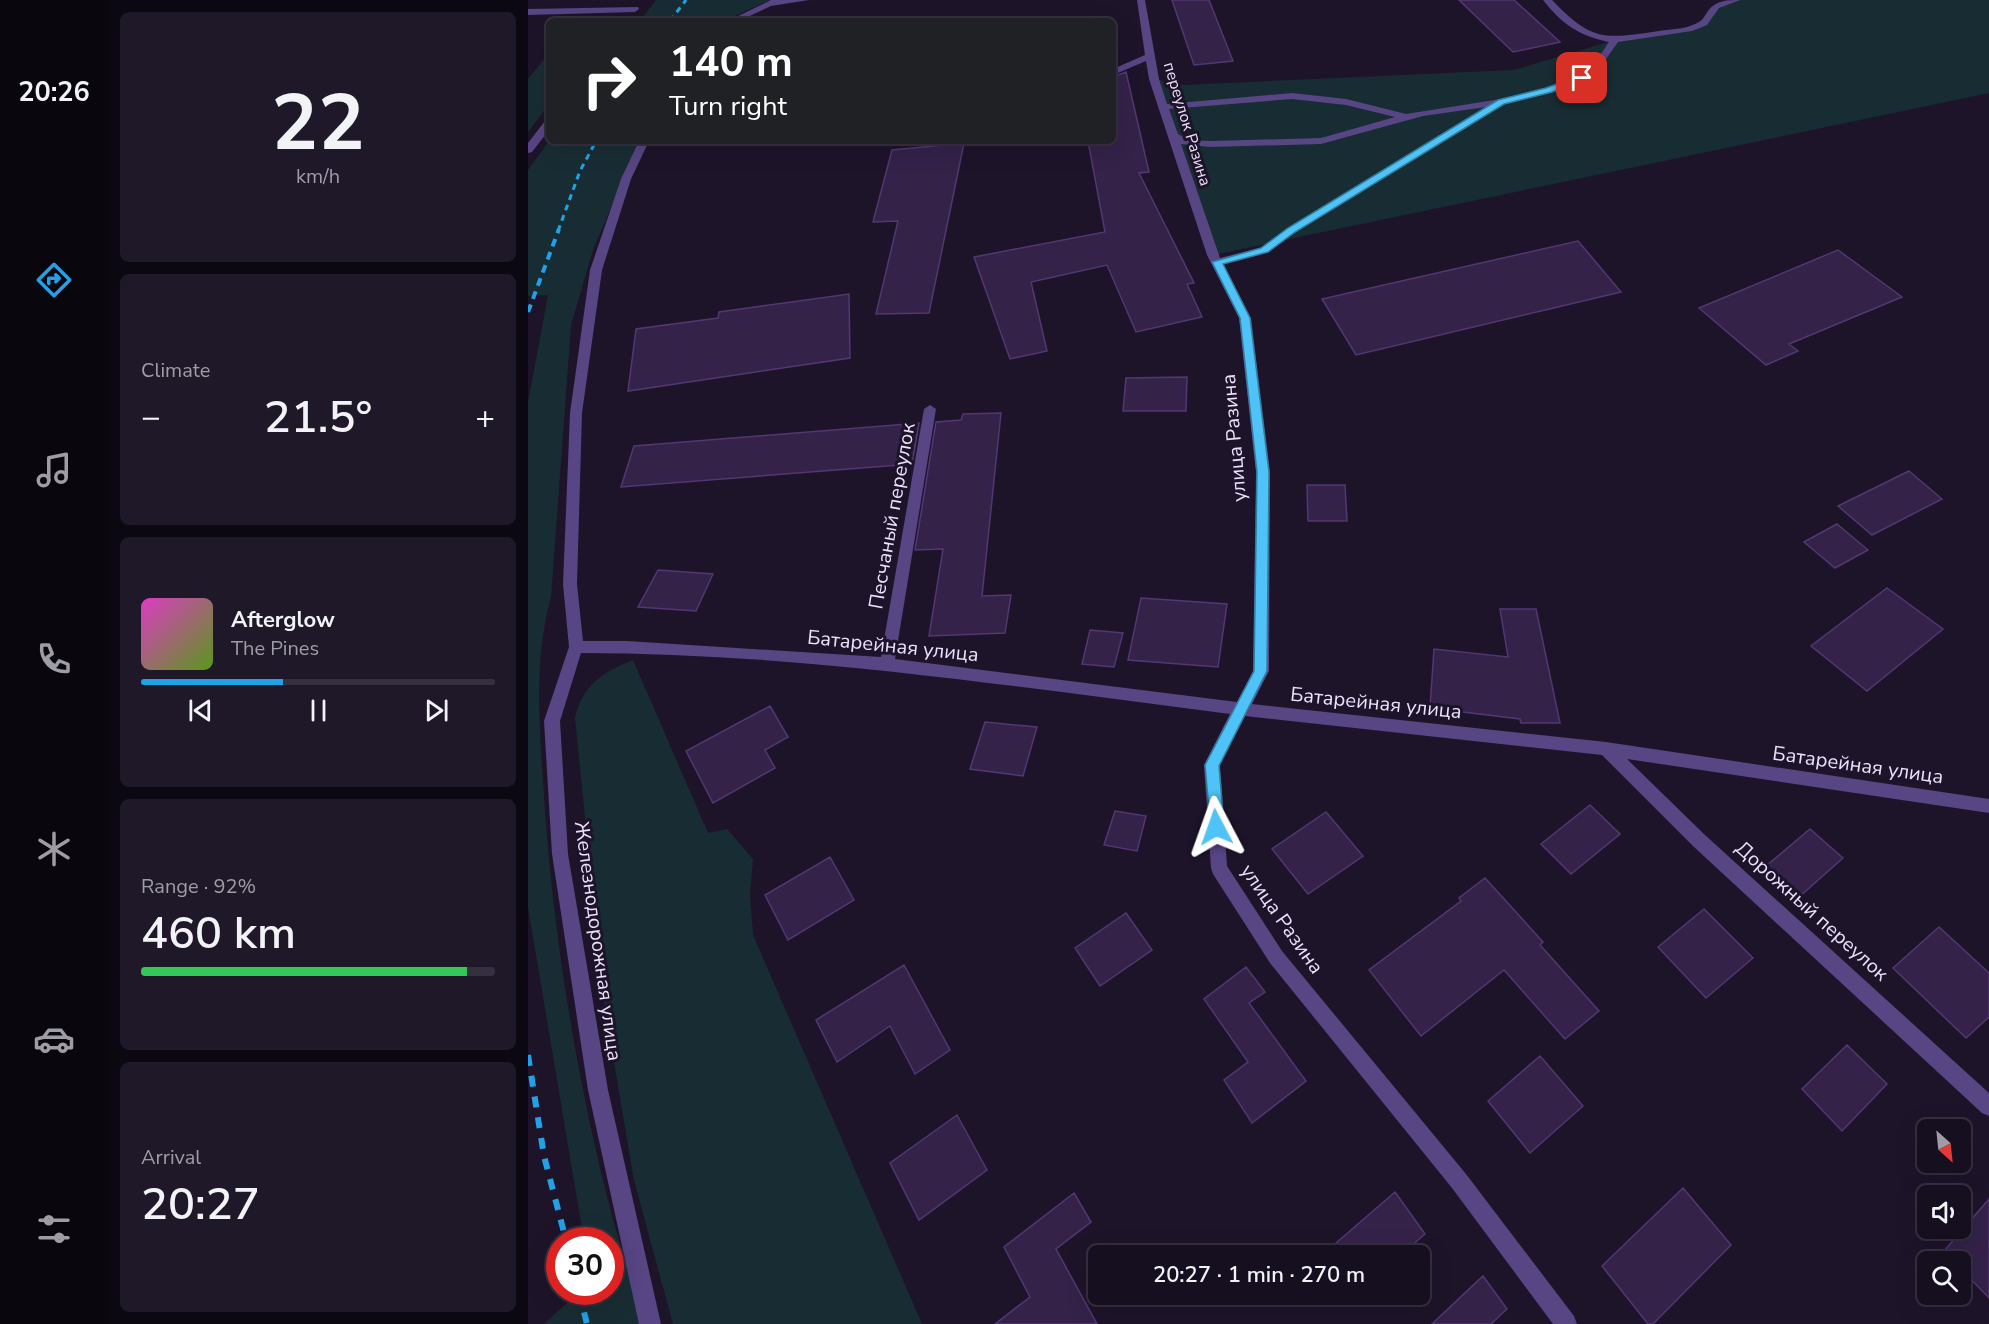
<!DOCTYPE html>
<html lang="en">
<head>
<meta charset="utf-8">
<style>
	:root { --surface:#160f20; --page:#1f1829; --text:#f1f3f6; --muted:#9e9ca5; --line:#352f3e; --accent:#22a1e6 }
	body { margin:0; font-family:"Nunito Sans",sans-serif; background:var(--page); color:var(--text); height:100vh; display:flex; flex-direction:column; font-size:22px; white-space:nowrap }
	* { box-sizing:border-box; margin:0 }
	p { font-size:20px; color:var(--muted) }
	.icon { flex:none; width:33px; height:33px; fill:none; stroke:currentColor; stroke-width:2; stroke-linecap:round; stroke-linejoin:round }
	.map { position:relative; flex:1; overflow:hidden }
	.drawer { display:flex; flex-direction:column; gap:12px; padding:12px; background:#0c0812; width:420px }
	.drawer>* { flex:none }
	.guide { position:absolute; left:18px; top:18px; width:570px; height:126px; border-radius:9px; box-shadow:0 6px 24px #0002,0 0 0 2px var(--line); background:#202124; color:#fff; overflow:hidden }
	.needle { width:39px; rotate:153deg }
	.fabs { position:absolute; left:1389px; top:1119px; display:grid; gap:12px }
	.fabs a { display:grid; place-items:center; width:54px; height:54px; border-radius:9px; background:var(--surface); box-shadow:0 6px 24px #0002,0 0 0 2px var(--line); font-size:30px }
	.speed { position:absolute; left:18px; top:1227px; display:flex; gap:12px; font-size:30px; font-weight:700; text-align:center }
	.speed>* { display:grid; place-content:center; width:78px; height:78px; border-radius:50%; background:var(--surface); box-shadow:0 6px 24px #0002,0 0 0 2px var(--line); line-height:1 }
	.speed .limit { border:9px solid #d22; background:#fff; color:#111 }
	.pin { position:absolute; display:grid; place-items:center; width:51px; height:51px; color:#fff; margin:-26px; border-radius:12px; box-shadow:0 3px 9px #0006 }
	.me { position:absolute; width:66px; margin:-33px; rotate:356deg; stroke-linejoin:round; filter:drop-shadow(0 0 4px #0008) }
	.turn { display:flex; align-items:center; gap:21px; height:126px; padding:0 24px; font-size:27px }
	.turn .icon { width:78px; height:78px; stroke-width:2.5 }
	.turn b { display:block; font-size:42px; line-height:51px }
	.big { font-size:45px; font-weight:600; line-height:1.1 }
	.drawer .widget { flex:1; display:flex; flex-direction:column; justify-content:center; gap:9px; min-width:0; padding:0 21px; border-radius:9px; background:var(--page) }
	.drawer .dial { align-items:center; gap:0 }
	.dial b { font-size:78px; line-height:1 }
	.song { display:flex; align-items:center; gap:18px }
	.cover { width:72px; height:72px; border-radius:9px; background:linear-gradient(135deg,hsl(310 70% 55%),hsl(90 70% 35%)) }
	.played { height:6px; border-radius:3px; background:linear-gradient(90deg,var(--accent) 40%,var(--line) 40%) }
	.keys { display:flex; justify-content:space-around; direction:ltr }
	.heat { display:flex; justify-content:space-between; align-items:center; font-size:33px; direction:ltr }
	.charge { height:9px; border-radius:4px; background:linear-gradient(90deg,#34c759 92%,var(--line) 0) }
	.trip { position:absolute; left:560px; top:1245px; width:342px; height:60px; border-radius:9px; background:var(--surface); box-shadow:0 6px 24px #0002,0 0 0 2px var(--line); font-weight:600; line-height:60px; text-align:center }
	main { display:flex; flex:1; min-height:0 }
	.tabs { display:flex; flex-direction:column; width:108px; justify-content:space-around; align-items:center; background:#09060d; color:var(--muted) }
	.tabs .icon { width:42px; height:42px }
	.tabs .selected { color:var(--accent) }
	.tabs b { font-size:27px; color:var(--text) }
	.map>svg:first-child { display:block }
</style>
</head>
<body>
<main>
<nav class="tabs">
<b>20:26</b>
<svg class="icon selected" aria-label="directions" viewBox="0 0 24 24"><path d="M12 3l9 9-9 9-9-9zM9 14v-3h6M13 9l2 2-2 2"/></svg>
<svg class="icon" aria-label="music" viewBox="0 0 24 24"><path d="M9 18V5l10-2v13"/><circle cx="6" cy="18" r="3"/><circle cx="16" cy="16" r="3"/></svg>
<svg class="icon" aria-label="phone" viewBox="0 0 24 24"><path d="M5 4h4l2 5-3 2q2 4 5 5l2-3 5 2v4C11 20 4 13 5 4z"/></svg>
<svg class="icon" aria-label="climate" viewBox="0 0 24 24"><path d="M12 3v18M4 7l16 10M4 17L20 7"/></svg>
<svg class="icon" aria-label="car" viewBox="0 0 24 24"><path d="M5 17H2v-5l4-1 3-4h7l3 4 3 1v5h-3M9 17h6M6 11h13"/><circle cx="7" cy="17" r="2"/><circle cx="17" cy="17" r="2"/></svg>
<svg class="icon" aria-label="filters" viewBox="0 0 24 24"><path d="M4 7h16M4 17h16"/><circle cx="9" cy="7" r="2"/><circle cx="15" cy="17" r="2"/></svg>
</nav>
<section class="drawer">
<div class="widget dial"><b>22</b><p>km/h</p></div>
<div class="widget"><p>Climate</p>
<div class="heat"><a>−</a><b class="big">21.5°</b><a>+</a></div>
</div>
<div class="widget">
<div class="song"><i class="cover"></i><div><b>Afterglow</b><p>The Pines</p></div></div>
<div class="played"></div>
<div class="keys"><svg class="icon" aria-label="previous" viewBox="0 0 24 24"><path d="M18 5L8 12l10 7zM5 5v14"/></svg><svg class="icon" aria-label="pause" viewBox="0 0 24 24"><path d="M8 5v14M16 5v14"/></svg><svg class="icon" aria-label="next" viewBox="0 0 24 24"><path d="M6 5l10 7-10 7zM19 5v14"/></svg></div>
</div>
<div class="widget"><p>Range · 92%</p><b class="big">460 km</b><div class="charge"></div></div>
<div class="widget"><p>Arrival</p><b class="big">20:27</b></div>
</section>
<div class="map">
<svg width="1461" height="1324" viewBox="0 0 1461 1324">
	<rect width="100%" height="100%" fill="#1e142a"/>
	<path fill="#182d33" d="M 128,0 L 243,0 L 195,21 L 112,21 Z
		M 1208,0 L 1461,0 L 1461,93 L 685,255 L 626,79 L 657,85 L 986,70 L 1087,40 L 1161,29 L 1176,22 L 1188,6 Z
		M 21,53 L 21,104 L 0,132 L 0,79 Z
		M 21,141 L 111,141 L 65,250 L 43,325 L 23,597 C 6,657 11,720 15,782 C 24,928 47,1074 84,1216 C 94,1252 108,1288 119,1324 L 16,1324 L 51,1292 L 82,1292 L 82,1240 L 56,1240 L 0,907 L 0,403 L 20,295 L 0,296 L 0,170 Z
		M 105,660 L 180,833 L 199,829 L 225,859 L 222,894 L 225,935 L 394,1324 L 145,1324 L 106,1180 L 76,1002 L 47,718 C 55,684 74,673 105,660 Z"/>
	<path fill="#342249" stroke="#523772" stroke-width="1.5" d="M 644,0 L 681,0 L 705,61 L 666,65 Z
		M 931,0 L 986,0 L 1032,42 L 985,52 Z
		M 598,72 L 621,172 L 611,173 L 666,283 L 659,284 L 674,317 L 608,332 L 579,265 L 503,282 L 519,351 L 482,359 L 446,257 L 577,232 L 560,141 L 585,141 L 585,77 Z
		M 436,143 L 401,313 L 348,314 L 370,221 L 345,222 L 364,150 Z
		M 1050,241 L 1093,292 L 828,355 L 794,299 Z
		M 1310,250 L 1374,297 L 1261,344 L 1270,351 L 1238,365 L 1171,308 Z
		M 321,294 L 322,358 L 100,391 L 108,329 L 190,318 L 191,312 Z
		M 659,377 L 658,411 L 595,411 L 598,378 Z
		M 473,413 L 454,596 L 483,595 L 477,633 L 401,636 L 415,549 L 387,550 L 408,422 L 433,420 L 435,414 Z
		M 391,423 L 384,464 L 93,487 L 106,446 Z
		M 1381,471 L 1414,499 L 1344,535 L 1310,506 Z
		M 779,485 L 817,485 L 819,521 L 780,521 Z
		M 1309,524 L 1340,550 L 1307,568 L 1276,542 Z
		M 130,570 L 185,574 L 168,611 L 110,607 Z
		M 1359,588 L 1415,629 L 1339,691 L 1283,646 Z
		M 613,598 L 699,604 L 690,667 L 600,660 Z
		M 972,609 L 1008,609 L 1032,723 L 993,723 L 992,719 L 902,708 L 906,649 L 980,657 Z
		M 562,630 L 595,633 L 586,667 L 554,664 Z
		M 242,706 L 260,737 L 237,750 L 247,768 L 185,803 L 158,751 Z
		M 457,722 L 509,727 L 495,776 L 442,769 Z
		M 1062,805 L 1092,834 L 1043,874 L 1013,844 Z
		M 587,811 L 618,816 L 609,851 L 576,845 Z
		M 798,812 L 835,856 L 780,894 L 744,849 Z
		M 1282,829 L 1315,858 L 1271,897 L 1238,866 Z
		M 302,857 L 326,900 L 260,940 L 237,895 Z
		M 957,878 L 1015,942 L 1012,945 L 1071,1011 L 1037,1039 L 976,970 L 893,1036 L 841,970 L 933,901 L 931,898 Z
		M 1176,909 L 1225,958 L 1178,998 L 1130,947 Z
		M 598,913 L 624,950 L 572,986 L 547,948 Z
		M 1411,927 L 1461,973 L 1461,1017 L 1438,1038 L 1365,968 Z
		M 376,965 L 422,1050 L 387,1074 L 362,1026 L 309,1062 L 288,1020 Z
		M 718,967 L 737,992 L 721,1003 L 778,1081 L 724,1123 L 696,1080 L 720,1062 L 676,999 Z
		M 1319,1045 L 1359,1084 L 1314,1131 L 1274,1089 Z
		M 1012,1056 L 1055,1106 L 1002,1153 L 960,1101 Z
		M 429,1115 L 459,1170 L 391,1220 L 362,1163 Z
		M 1155,1188 L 1203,1245 L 1125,1324 L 1120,1324 L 1074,1266 Z
		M 867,1192 L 897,1234 L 872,1256 L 793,1256 Z
		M 546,1193 L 563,1222 L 528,1249 L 569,1324 L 467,1324 L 502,1297 L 476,1247 Z
		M 1461,1199 L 1461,1298 L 1432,1268 L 1432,1262 L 1426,1262 L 1416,1251 Z
		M 955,1276 L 979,1309 L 963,1324 L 904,1324 Z"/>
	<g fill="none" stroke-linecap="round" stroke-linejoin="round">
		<path fill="#574584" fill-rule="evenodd" d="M 243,0 L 281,0 L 243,6 L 211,21 L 200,21 Z
			M 609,0 L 617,0 L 631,79 L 639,104 L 764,93 L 818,99 L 878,114 L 973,99 L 1018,88 L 1051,76 L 1070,58 L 1081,42 C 1050,35 1035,25 1015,0 L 1024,0 C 1064,42 1076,39 1131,31 C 1144,29 1160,29 1171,22 C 1175,20 1177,15 1180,11 C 1188,0 1199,0 1212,0 L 1191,8 L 1179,25 L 1164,31 L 1090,42 L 1076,62 L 1057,80 L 1024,92 L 973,105 L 768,232 L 740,252 L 695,264 L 723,318 L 742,472 L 741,671 L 724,704 L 1078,742 L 1461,799 L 1461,813 L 1099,759 L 1177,835 L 1461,1093 L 1461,1116 L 1454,1113 L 1165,846 L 1074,755 L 717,716 L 692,765 L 699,866 L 754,951 L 938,1174 L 1046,1316 L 1049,1324 L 1025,1324 L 924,1188 L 742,963 L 685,874 L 683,868 L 676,765 L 702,714 C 487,687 271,653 53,653 L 32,721 L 40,854 L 80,1090 L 133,1324 L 111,1324 L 60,1090 L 24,854 L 16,721 L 41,647 L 35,584 L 42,413 L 62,270 L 93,179 L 111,141 L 121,141 L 103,179 L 74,270 L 54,413 L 49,584 L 55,641 L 99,641 L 353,657 L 396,409 L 402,405 L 408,409 L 367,659 L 709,702 L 725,671 L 728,472 L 711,318 L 679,255 L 621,79 L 618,61 L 585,75 L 585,69 L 617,55 ZM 764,99 L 818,105 L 867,117 L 793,138 L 682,141 L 661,140 L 650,134 L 641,109 ZM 958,107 L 760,228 L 732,248 L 692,258 L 653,144 L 682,147 L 793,144 L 895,116 Z
			M 110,7 L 111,9 L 107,12 L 0,15 L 0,9 Z
			M 21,120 L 21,130 L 4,152 L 0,153 L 0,143 L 17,121 Z"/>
		<path stroke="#22a1e6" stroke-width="3" stroke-dasharray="6 5" stroke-linecap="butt" d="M 142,21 L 158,0
			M 30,231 L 52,171 L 68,141"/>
		<path stroke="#22a1e6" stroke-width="4" stroke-dasharray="8 6" stroke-linecap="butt" d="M 0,312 L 31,229"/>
		<path stroke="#22a1e6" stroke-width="6" stroke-dasharray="11 10" stroke-linecap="butt" d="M 0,1055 L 16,1156 L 38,1240
			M 51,1292 L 59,1324"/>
	</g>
	<path fill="#4fc3f7" stroke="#337fa1" stroke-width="1.5" d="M 1054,75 L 1057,80 L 1024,92 L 976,104 L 767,232 L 740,252 L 695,264 L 722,318 L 741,472 L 739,671 L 691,766 L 696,827 L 694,832 L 688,834 L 683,832 L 677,765 L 726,671 L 729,472 L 712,318 L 684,262 L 733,248 L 760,228 L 970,100 L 1018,88 Z"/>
	<g text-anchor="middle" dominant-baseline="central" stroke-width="6" stroke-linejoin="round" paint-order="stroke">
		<g font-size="16" fill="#ebe1fc" stroke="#1e142a">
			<text transform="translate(659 124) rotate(73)">переулок Разина</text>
		</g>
		<g font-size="20" fill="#ebe1fc" stroke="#1e142a">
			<text transform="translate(706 438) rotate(-95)">улица Разина</text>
			<text transform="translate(364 516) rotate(-80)">Песчаный переулок</text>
			<text transform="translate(365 646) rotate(6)">Батарейная улица</text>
			<text transform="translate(848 703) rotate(6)">Батарейная улица</text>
			<text transform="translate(1330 765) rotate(8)">Батарейная улица</text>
			<text transform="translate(1284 911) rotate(42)">Дорожный переулок</text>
			<text transform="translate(754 919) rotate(55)">улица Разина</text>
			<text transform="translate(70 941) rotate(82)">Железнодорожная улица</text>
		</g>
	</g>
</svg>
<div class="fabs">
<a><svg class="needle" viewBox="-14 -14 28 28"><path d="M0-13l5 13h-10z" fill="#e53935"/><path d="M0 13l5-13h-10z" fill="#9e9ca5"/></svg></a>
<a><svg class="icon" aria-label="sound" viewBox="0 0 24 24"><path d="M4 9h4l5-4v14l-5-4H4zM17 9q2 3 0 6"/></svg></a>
<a><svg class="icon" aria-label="search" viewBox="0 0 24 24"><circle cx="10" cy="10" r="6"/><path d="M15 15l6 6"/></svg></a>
</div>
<div class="speed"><div class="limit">30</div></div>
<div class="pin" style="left:1054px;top:78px;background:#d93025"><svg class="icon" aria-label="arrive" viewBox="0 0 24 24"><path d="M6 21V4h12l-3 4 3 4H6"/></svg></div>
<svg class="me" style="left:688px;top:827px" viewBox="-20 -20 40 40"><path d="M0-17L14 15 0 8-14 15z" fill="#4fc3f7" stroke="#fff" stroke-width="4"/></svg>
<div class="trip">20:27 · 1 min · 270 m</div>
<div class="guide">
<div class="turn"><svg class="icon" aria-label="right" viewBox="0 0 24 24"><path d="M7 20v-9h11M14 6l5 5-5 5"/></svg><div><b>140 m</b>Turn right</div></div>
</div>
</div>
</main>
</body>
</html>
